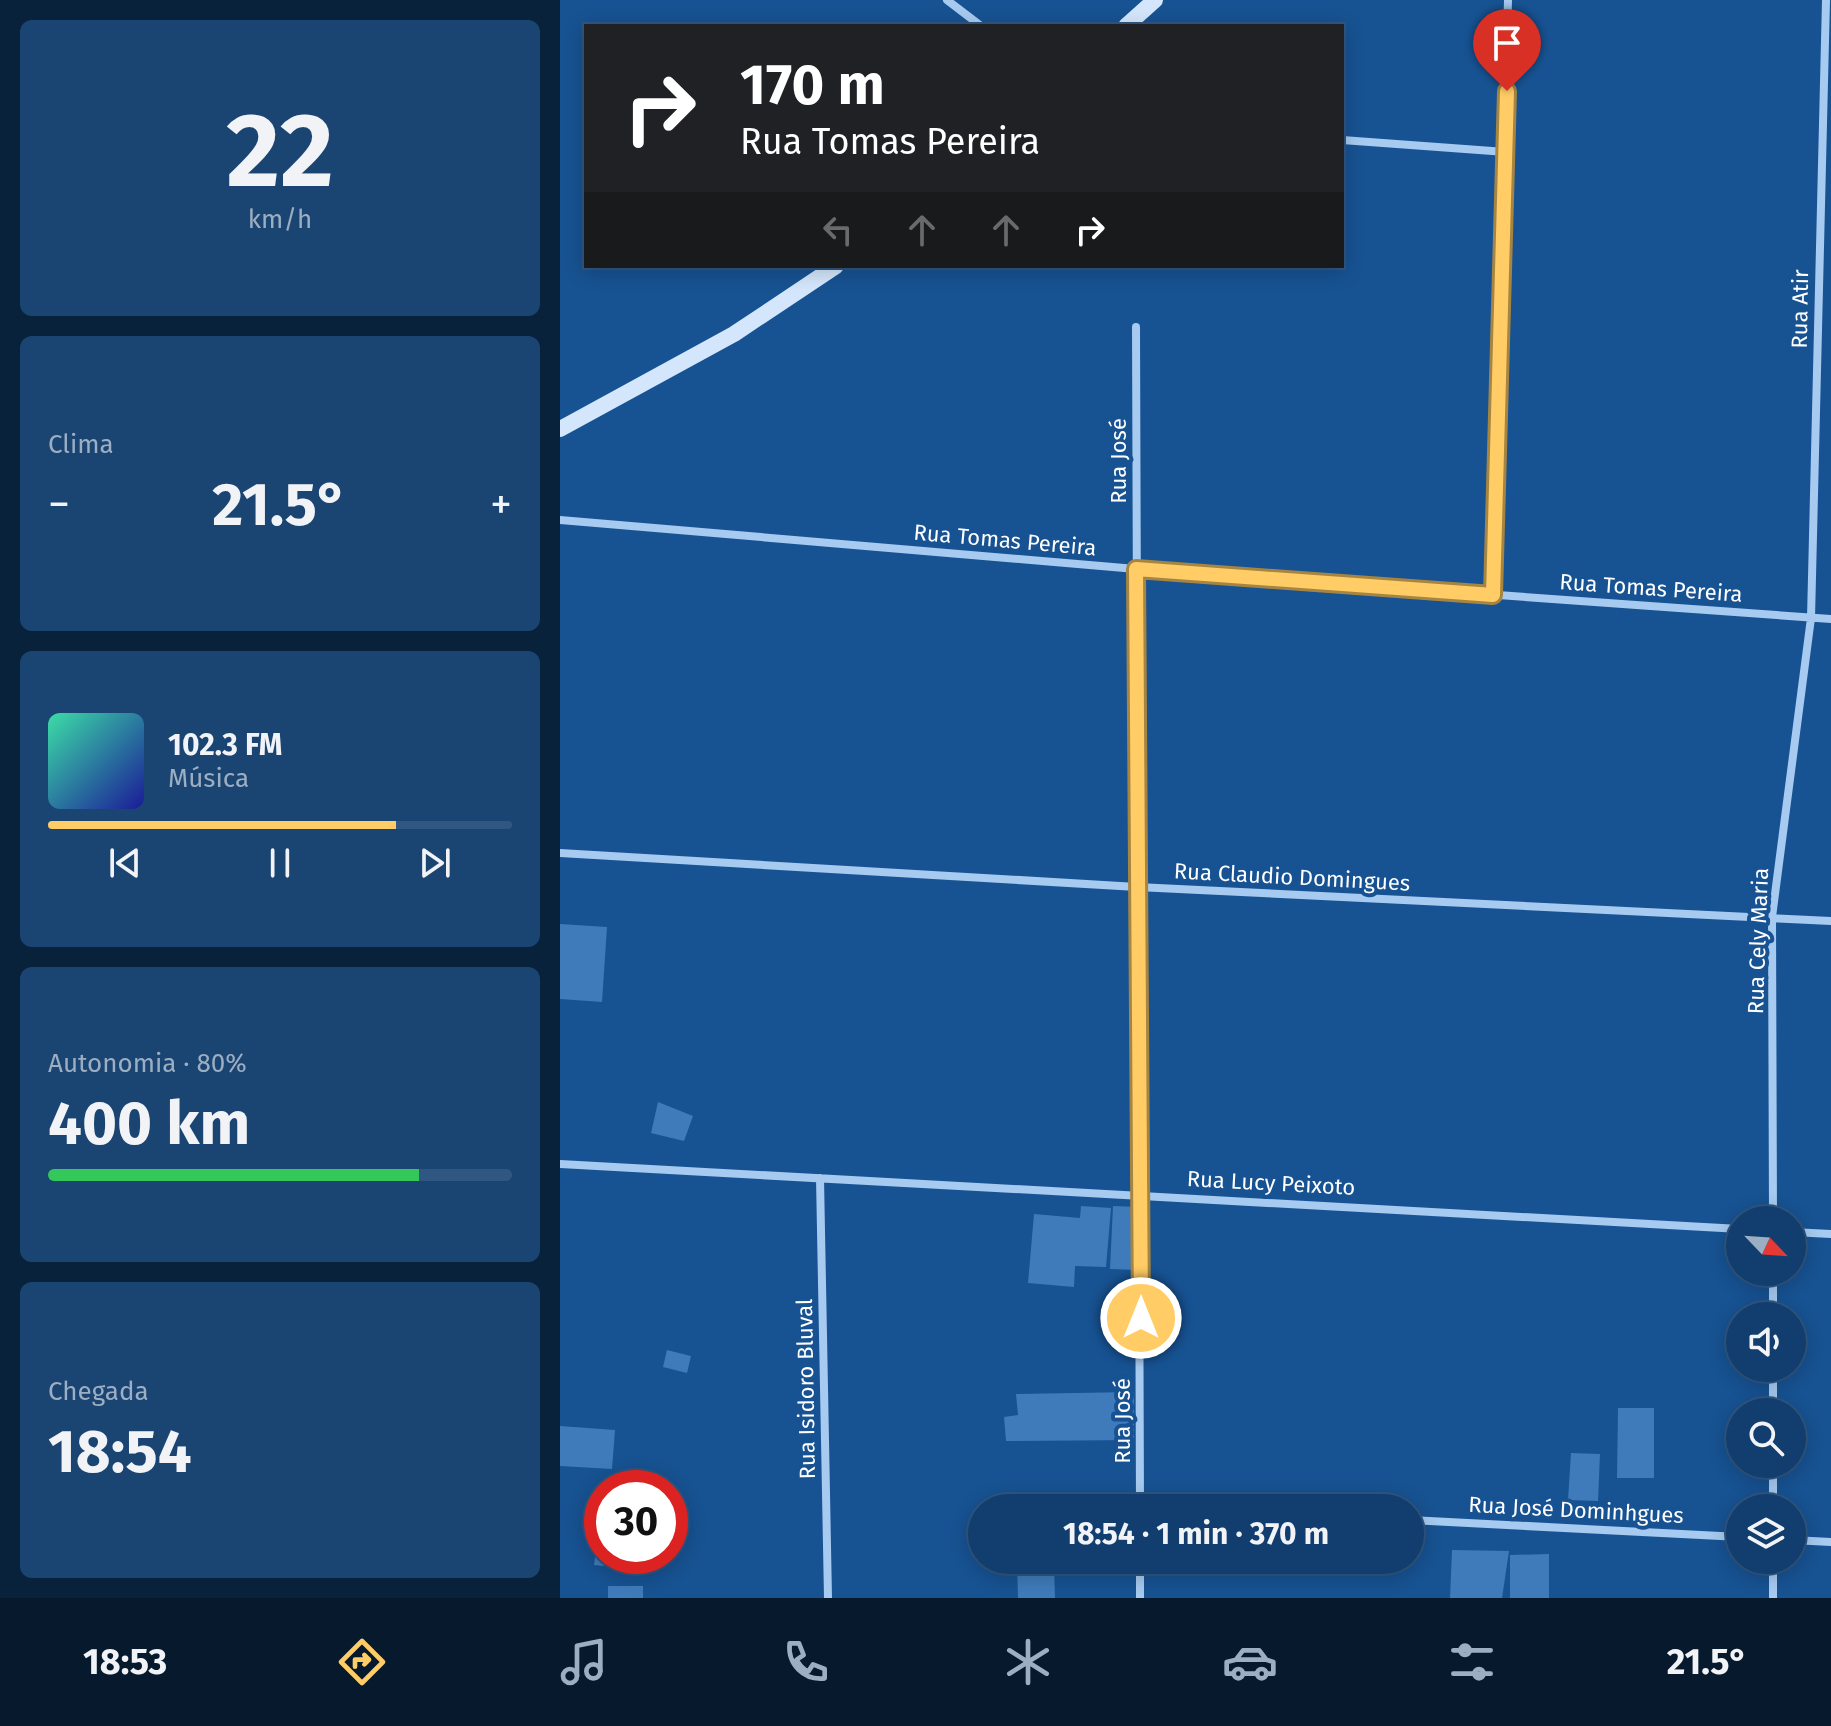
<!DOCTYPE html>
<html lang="pt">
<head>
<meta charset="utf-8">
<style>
	:root { --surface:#113e6e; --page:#1a4573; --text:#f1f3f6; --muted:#9caec2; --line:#305781; --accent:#ffcc65 }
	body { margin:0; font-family:"Fira Sans",sans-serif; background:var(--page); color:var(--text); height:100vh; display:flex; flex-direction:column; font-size:30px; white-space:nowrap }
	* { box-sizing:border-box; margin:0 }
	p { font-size:26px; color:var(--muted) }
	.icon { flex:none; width:44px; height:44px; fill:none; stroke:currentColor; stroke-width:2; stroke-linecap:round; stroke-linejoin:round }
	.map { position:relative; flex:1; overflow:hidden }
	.panel { display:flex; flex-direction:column; gap:20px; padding:20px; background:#09223c; width:560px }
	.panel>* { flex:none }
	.hud { position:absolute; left:24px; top:24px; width:760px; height:244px; border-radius:0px; box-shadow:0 4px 20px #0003,0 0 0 2px var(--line); background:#202124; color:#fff; overflow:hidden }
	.needle { width:52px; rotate:115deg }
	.fabs { position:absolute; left:1166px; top:1206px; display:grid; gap:16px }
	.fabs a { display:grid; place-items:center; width:80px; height:80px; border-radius:50%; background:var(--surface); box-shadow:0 4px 20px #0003,0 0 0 2px var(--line); font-size:40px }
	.speed { position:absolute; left:24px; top:1470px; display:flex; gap:16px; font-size:40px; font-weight:700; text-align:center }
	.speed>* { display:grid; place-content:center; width:104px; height:104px; border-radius:50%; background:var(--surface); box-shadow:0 4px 20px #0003,0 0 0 2px var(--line); line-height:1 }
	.speed .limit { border:12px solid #d22; background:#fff; color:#111 }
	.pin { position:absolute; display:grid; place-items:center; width:68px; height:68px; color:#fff; margin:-82px -34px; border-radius:50% 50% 50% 0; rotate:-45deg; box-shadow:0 0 8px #0007 }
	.pin .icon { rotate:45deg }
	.me { position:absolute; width:88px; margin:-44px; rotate:0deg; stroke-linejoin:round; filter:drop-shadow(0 0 6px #0008) }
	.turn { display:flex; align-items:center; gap:28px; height:168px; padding:0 24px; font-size:36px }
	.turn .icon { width:104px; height:104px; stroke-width:2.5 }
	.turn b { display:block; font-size:56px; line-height:68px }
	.lanes { display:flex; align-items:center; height:76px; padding:0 24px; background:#0003; justify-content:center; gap:40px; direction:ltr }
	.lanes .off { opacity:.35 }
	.big { font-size:60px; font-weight:700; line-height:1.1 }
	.panel .widget { flex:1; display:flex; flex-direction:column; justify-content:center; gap:12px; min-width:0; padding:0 28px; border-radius:12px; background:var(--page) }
	.panel .dial { align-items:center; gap:0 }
	.dial b { font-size:104px; line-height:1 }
	.song { display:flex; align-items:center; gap:24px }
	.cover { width:96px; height:96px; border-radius:12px; background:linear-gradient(135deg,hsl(160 70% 55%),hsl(240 70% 35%)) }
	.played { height:8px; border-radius:4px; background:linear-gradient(90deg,var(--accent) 75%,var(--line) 75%) }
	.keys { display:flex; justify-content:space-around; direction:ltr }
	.heat { display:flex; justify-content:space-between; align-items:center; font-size:44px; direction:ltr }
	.charge { height:12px; border-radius:6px; background:linear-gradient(90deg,#34c759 80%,var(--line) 0) }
	.trip { position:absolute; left:408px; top:1494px; width:456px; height:80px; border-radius:40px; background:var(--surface); box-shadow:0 4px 20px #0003,0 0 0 2px var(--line); font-weight:700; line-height:80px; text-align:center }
	.menu { display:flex; height:128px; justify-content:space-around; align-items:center; background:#07192c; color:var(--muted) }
	.menu .icon { width:56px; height:56px }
	.menu .current { color:var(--accent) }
	.menu b { font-size:36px; color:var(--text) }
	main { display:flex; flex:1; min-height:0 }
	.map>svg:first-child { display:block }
</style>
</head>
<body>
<main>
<section class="panel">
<div class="widget dial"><b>22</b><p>km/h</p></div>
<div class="widget"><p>Clima</p>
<div class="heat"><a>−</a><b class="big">21.5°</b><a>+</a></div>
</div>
<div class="widget">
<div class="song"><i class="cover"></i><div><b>102.3 FM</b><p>Música</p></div></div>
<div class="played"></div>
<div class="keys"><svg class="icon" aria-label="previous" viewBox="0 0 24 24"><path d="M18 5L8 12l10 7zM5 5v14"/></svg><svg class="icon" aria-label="pause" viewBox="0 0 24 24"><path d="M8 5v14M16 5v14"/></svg><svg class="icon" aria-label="next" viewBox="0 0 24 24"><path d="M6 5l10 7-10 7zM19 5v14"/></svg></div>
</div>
<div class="widget"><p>Autonomia · 80%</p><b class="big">400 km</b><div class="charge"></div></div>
<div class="widget"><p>Chegada</p><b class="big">18:54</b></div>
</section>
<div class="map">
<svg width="1271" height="1598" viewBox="0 0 1271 1598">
	<rect width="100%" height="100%" fill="#175292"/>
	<path fill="#3f7bba" d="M 0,924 L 47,927 L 42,1002 L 0,999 Z
		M 98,1102 L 133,1116 L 124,1141 L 91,1133 Z
		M 521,1206 L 551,1208 L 546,1267 L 515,1266 L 514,1287 L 468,1283 L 474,1214 L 520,1218 Z
		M 553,1206 L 579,1207 L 577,1270 L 550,1269 Z
		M 107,1350 L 131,1356 L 127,1373 L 103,1367 Z
		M 574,1392 L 574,1440 L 446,1441 L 444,1417 L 458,1415 L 456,1394 Z
		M 1058,1408 L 1094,1408 L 1094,1478 L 1057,1478 Z
		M 0,1426 L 55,1430 L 52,1469 L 0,1466 Z
		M 1011,1453 L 1040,1454 L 1038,1501 L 1008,1500 Z
		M 37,1543 L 42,1544 L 42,1556 L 70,1556 L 68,1568 L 34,1565 Z
		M 892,1550 L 949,1551 L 942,1598 L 890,1598 Z
		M 989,1554 L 989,1598 L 950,1598 L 950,1555 Z
		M 494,1563 L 495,1598 L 458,1598 L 457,1565 Z
		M 48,1586 L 83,1586 L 83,1598 L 48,1598 Z"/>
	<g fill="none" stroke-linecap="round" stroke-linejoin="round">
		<path stroke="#a6caf0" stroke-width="8" d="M 387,0 L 421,26
			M 782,140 L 946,152
			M 576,327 L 580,1508
			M 0,520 L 576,569 L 1271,619
			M 933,595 L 948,0
			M 0,853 L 577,887 L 1271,921
			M 0,1164 L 1180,1229
			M 260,1178 L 268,1598
			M 1213,1220 L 1212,917 L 1251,618 L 1266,0
			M 1232,1232 L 1271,1234
			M 1213,1316 L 1213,1272
			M 1213,1412 L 1213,1368
			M 580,1505 L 634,1508
			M 1213,1508 L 1213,1464
			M 850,1520 L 1180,1537
			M 1232,1540 L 1271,1542
			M 1213,1560 L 1213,1598
			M 580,1598 L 580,1560"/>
		<path stroke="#d4e6fb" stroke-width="16" d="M 566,26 L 595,0
			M 0,429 L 174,334 L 276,266"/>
	</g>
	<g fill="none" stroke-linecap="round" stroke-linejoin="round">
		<g stroke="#a68542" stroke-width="20">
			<path id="route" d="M 581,1318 L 576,569 L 933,595 L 947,91"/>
		</g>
		<use href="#route" stroke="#ffcc65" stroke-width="14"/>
	</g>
	<g text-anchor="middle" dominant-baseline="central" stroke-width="8" stroke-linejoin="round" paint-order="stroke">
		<g font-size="22" fill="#fff" stroke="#175292">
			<text transform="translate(1240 309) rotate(-89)">Rua Atir</text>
			<text transform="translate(558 461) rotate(-90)">Rua José</text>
			<text transform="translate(445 540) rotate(5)">Rua Tomas Pereira</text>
			<text transform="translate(1091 588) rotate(4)">Rua Tomas Pereira</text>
			<text transform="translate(732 877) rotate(3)">Rua Claudio Domingues</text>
			<text transform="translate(1198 941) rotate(-88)">Rua Cely Maria</text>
			<text transform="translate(711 1183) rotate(3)">Rua Lucy Peixoto</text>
			<text transform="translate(246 1389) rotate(-91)">Rua Isidoro Bluval</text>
			<text transform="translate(562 1421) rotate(-90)">Rua José</text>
			<text transform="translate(1016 1510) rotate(3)">Rua José Dominhgues</text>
		</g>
	</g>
</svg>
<div class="fabs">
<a><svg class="needle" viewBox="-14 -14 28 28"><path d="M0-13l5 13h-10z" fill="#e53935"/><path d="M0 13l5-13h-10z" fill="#9caec2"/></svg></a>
<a><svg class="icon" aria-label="sound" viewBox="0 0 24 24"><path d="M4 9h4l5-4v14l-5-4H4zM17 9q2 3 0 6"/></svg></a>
<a><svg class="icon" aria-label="search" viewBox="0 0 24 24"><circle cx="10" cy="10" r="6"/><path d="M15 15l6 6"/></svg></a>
<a><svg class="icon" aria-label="layers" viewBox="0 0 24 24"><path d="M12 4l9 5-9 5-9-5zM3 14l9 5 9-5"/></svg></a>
</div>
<div class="speed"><div class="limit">30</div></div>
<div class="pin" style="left:947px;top:91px;background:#d93025"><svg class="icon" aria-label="arrive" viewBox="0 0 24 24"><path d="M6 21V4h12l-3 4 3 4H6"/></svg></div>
<svg class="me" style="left:581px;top:1318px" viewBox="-20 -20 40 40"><circle r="17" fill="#ffcc65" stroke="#fff" stroke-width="3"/><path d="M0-11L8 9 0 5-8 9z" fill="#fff"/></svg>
<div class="trip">18:54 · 1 min · 370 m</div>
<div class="hud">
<div class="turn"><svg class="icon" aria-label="right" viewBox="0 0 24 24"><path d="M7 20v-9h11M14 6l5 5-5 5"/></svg><div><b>170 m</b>Rua Tomas Pereira</div></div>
<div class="lanes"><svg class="icon off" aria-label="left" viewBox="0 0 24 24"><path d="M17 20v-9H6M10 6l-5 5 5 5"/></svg><svg class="icon off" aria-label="ahead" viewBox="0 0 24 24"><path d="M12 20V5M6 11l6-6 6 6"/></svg><svg class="icon off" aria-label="ahead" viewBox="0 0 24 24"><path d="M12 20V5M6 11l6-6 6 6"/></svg><svg class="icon" aria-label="right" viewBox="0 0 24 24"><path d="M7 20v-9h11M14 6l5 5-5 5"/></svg></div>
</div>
</div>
</main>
<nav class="menu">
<b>18:53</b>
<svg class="icon current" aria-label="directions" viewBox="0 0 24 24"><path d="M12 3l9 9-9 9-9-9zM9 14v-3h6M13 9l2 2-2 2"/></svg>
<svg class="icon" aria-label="music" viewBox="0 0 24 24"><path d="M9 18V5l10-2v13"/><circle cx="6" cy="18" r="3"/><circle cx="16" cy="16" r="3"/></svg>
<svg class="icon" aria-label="phone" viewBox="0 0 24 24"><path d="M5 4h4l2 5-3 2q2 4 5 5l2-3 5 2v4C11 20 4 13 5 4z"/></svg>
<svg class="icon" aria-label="climate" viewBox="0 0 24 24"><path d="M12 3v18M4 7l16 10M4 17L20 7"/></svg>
<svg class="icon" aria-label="car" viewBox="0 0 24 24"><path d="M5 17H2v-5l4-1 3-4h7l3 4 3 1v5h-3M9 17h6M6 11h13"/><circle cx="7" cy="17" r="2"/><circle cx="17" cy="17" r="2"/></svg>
<svg class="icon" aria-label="filters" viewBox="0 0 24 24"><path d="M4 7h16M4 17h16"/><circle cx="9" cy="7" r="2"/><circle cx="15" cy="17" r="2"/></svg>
<b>21.5°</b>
</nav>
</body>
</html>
